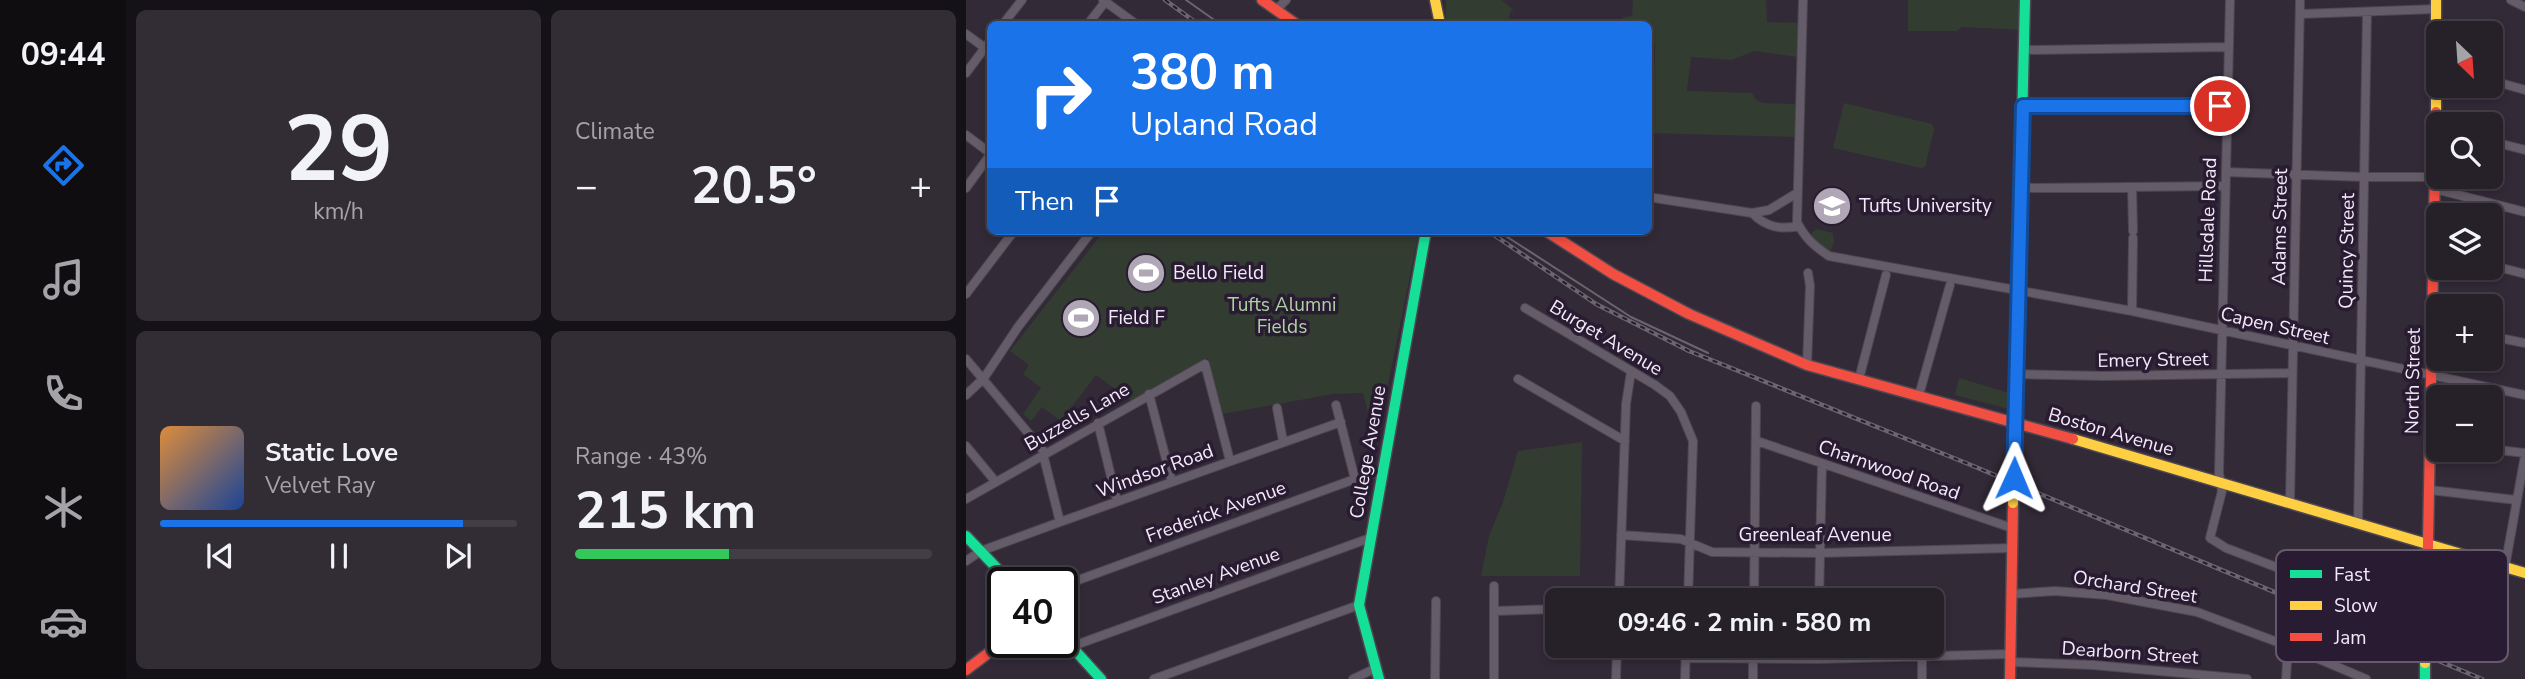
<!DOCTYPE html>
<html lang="en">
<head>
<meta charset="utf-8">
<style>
	:root { --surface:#262029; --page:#322d35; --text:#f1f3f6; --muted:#a4a3a8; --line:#423e46; --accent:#1a73e8 }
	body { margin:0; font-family:"Nunito Sans",sans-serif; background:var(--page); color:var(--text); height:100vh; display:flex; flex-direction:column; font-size:26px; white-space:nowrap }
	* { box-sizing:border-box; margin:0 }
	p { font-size:23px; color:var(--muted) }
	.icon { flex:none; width:38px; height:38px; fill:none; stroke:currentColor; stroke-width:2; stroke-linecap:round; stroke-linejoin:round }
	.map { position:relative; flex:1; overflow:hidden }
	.sheet { display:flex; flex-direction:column; gap:10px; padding:10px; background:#151217; width:840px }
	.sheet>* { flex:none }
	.hud { position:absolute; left:21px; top:21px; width:665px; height:214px; border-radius:10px; box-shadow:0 4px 10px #0003,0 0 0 2px var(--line); background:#1a73e8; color:#fff; overflow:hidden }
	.needle { width:46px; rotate:155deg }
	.buttons { position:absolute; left:1460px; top:21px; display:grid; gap:14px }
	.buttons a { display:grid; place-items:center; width:77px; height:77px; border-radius:10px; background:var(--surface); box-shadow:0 4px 10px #0003,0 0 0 2px var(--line); font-size:35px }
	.speed { position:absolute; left:21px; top:567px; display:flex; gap:14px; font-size:35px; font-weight:700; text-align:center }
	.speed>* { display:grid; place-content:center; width:91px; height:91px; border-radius:50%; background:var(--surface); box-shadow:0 4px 10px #0003,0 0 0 2px var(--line); line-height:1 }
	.speed .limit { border:4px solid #111; border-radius:10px; background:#fff; color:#111 }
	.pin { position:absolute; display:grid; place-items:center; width:60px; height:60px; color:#fff; margin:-30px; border:4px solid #fff; border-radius:50%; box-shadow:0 2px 7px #0007 }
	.me { position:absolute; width:77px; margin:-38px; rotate:1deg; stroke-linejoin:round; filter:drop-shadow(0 0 5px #0008) }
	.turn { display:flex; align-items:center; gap:24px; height:147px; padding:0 28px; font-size:32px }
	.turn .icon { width:91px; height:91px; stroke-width:2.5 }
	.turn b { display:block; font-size:49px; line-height:60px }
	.then { display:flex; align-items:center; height:66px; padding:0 28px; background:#0003; gap:14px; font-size:26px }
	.big { font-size:52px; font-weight:700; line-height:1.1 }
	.sheet .card { flex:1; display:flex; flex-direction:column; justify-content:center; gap:10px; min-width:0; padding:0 24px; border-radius:10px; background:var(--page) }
	.sheet .dial { align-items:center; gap:0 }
	.dial b { font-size:91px; line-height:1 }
	.song { display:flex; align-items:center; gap:21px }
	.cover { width:84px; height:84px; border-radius:10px; background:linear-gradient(135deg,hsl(30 70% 55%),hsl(220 70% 35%)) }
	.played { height:7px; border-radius:4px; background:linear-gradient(90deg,var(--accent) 85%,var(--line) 85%) }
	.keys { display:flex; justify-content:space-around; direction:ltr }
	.heat { display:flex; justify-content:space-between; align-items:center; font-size:38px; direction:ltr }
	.charge { height:10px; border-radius:5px; background:linear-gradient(90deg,#34c759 43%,var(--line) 0) }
	.sheet .tiles { flex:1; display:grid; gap:10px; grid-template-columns:repeat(2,1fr) }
	.trip { position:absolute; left:579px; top:588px; width:399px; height:70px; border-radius:10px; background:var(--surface); box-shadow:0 4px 10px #0003,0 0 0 2px var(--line); font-weight:700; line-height:70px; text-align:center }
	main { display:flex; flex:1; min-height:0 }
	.tabs { display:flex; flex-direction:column; width:126px; justify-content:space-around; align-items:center; background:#0f0d10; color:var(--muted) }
	.tabs .icon { width:49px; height:49px }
	.tabs .selected { color:var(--accent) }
	.tabs b { font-size:32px; color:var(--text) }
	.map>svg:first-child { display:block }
</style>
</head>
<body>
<main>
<nav class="tabs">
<b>09:44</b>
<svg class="icon selected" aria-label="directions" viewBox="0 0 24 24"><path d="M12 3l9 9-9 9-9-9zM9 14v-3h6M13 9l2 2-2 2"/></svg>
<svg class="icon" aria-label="music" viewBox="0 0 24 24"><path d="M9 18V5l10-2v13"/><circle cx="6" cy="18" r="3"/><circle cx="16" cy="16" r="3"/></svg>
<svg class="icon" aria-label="phone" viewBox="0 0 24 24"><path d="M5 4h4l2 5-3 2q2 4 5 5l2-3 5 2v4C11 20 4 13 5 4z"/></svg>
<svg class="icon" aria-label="climate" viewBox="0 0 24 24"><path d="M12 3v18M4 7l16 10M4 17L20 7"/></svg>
<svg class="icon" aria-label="car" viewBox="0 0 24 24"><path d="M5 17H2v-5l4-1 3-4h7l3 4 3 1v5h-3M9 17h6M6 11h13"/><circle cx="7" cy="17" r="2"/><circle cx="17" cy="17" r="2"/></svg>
</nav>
<section class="sheet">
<div class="tiles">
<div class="card dial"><b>29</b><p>km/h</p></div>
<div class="card"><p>Climate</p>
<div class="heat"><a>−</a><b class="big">20.5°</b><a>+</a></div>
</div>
<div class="card">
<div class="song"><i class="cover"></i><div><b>Static Love</b><p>Velvet Ray</p></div></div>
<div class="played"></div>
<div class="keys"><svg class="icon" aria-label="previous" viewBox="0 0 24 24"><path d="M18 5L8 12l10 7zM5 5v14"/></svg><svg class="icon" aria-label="pause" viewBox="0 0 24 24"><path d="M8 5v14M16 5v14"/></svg><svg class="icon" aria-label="next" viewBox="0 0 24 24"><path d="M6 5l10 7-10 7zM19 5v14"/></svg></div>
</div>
<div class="card"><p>Range · 43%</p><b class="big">215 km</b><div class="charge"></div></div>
</div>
</section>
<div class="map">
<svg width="1559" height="679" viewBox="0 0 1559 679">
	<rect width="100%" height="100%" fill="#322a37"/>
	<path fill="#333c31" d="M 480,0 L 536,0 L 548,11 L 544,11 L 543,24 L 480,24 Z
		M 667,0 L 800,0 L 801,22 L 833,23 L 832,57 L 788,51 L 766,60 L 725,57 L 721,91 L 786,93 L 790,100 L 798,103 L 829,104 L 829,137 L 683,133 L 683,83 L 688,82 L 689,45 L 683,45 L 682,24 L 657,24 L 657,17 L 666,16 Z
		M 942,0 L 1060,0 L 1059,30 L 996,27 L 991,31 L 942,31 Z
		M 878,103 L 966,124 L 968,130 L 959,167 L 955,168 L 867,148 Z
		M 851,229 L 867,233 L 868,242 L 865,250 L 856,249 L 845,237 L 846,232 Z
		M 138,231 L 453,231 L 410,444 L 397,393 L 367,394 L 257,414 L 242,358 L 167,402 L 130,375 L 95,421 L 76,407 L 65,421 L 57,414 L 75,388 L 57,374 L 63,365 L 44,351 Z
		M 993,378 L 1043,393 L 1043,409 L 989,395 Z
		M 616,442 L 614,576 L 515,576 L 523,536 L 537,502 L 552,451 Z"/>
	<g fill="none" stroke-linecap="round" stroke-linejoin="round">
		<g stroke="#4d4752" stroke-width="10">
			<path id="street" d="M 137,0 L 170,24
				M 837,0 L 831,222 C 839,238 848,246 863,256 L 1166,311 L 1559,395
				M 1264,0 L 1253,473 L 1256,491 L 1244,538 L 1260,548 L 1323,572 L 1344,574 L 1374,581 L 1431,600 L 1459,601
				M 1545,0 L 1559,7
				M 310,10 L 320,0
				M 1334,14 L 1470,9
				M 37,24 L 56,0
				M 122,24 L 139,2
				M 0,34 L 19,48
				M 1058,50 L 1263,47
				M 0,73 L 24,41
				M 1524,80 L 1559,90
				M 1057,106 L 1261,106
				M 0,135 L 24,153
				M 1524,141 L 1559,150
				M 1260,172 L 1399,177 L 1469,177
				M 1166,187 L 1167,231
				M 0,188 L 24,155
				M 1055,188 L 1259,186
				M 1469,189 L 1559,212
				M 682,197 L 786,213 L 803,210 L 831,193
				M 786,213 C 800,227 814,230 833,226
				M 1524,265 L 1559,274
				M 0,294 L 48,231
				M 559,308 L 689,385 L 704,396 L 715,412 L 727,441 L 722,600
				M 1166,311 L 1167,238
				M 1524,336 L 1559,343
				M 0,359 L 79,453
				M 841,365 L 844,286 L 842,273
				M 1049,374 L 1139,376 L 1325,373
				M 552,379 L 659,441
				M 893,379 L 920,275
				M 183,394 L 206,482
				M 0,395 L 18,378 L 52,327 L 126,231
				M 953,395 L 984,285
				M 370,405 L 389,479
				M 311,408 L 317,441
				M 132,423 L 151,501
				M 791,441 L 1046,528
				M 0,446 L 29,481
				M 1524,449 L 1559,453
				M 79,453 L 78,458 L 94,522
				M 1464,490 L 1550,500
				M 0,499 L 239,364 L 264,461
				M 1324,502 L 1334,0
				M 1392,524 L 1401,12
				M 655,535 L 715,539 L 746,552 L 853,553 L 1046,548
				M 0,561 L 15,551 L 94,522 L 375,422
				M 1539,567 L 1559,455
				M 96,586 L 389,479 L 416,471
				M 897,592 L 897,600
				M 1046,594 L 1089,591 L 1141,595 L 1231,612 L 1322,646 L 1400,679
				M 653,600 L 660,404 L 665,372
				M 788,600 L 790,406
				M 853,600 L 856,464
				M 950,600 L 950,597
				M 529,611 L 592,609
				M 107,646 L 404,538
				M 720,658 L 853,659 L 1044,654
				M 853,659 L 853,646
				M 1044,662 L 1127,665 L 1281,679
				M 188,679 L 393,605
				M 387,679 L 410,668
				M 469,679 L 470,601
				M 528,679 L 528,586
				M 650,679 L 651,646
				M 719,679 L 720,646
				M 787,679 L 787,646
				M 956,679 L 956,656
				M 1320,679 L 1322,646 L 1320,617"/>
		</g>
		<g stroke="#4d4752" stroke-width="13">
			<path id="fast" d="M 1056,126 L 1059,0
				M 0,536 L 45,583
				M 96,636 L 135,679
				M 1459,663 L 1459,679
				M 413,679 L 393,605 L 460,231"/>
		</g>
		<g stroke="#4d4752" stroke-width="13">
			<path id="slow" d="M 469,0 L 474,24
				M 1470,0 L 1470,112
				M 1107,439 L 1559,573"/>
		</g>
		<g stroke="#4d4752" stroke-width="13">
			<path id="jam" d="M 296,0 L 330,24
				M 580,231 L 647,274 L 723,314 L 841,365 L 1107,439
				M 1048,478 L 1056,126
				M 1460,651 L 1470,112
				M 0,670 L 37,642
				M 1044,679 L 1047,503"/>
		</g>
		<use href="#street" stroke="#645c68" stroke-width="8"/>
		<use href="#fast" stroke="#16e098" stroke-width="10"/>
		<use href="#slow" stroke="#ffcf43" stroke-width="10"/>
		<use href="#jam" stroke="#f24e42" stroke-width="10"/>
		<path stroke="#6a656e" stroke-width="2" d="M 220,0 L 254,24
			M 532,231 L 665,317 L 742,353"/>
		<g stroke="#6a656e" stroke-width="4.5">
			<path id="rail" d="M 199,0 L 232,24
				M 522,231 L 630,304 L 723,351 L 1000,463 L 1516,679"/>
		</g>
		<use href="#rail" stroke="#291b32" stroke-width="2" stroke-dasharray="5" stroke-linecap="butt"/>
		<g stroke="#4d4752" stroke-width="13" stroke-linecap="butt">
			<path id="slow-bridge" d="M 1047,503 L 1048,478
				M 1459,663 L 1460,651"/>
		</g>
		<use href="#slow-bridge" stroke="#ffcf43" stroke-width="10"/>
	</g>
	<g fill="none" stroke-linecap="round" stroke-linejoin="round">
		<g stroke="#114b97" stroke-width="18">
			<path id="route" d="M 1048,478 L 1057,106 L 1254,106"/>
		</g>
		<use href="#route" stroke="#1a73e8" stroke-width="12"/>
	</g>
	<defs>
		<g id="university-disc" transform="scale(2.0125)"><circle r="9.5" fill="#afa7b5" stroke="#291b32"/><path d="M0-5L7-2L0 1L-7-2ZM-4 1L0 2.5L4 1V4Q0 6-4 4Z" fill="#fff"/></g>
		<g id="stadium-disc" transform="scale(2.0125)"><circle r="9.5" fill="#afa7b5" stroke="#291b32"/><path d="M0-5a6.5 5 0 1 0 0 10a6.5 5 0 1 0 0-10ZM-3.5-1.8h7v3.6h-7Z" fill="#fff"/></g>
	</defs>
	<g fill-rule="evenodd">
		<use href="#university-disc" x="866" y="206"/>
		<use href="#stadium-disc" x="180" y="273"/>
		<use href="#stadium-disc" x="115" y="318"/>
	</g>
	<g text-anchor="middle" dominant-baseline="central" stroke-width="7" stroke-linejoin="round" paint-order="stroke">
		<g font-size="19" fill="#f3eaf9" stroke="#291b32" text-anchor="start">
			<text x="893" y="206">Tufts University</text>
			<text x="207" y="273">Bello Field</text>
			<text x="142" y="318">Field F</text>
		</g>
		<g font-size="19" fill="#f3eaf9" stroke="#291b32">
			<text transform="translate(1242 220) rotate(-88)">Hillsdale Road</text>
			<text transform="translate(1314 227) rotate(-89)">Adams Street</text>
			<text transform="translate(1381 251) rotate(-89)">Quincy Street</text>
			<text transform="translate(1309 326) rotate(13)">Capen Street</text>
			<text transform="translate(640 338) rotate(31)">Burget Avenue</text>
			<text transform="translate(1187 360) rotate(-1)">Emery Street</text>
			<text transform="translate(1447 381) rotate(-89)">North Street</text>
			<text transform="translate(111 417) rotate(-30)">Buzzells Lane</text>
			<text transform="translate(1145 432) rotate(16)">Boston Avenue</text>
			<text transform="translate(402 452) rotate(-80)">College Avenue</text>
			<text transform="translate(923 470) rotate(19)">Charnwood Road</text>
			<text transform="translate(189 471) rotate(-20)">Windsor Road</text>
			<text transform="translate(250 512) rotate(-20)">Frederick Avenue</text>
			<text x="849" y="535">Greenleaf Avenue</text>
			<text transform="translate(250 576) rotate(-20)">Stanley Avenue</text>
			<text transform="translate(1169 587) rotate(9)">Orchard Street</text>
			<text transform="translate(1164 653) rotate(4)">Dearborn Street</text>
		</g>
		<g font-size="19" fill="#add3a2" stroke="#291b32">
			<text x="316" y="305">Tufts Alumni<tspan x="316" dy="22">Fields</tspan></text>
		</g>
	</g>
	<rect x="1310" y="550" width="232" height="112" rx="10" fill="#291b32" stroke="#66596e" stroke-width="2"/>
	<rect x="1324" y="570" width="32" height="8" fill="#16e098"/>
	<rect x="1324" y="601" width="32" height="9" fill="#ffcf43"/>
	<rect x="1324" y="633" width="32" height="8" fill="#f24e42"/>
	<g font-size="19" fill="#f3eaf9">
		<text x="1368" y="581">Fast</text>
		<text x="1368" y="612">Slow</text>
		<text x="1368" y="644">Jam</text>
	</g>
</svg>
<div class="buttons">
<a><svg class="needle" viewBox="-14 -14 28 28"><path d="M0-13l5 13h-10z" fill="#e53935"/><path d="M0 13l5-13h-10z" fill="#a4a3a8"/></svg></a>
<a><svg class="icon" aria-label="search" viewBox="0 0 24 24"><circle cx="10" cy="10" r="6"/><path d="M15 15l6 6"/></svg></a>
<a><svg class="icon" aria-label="layers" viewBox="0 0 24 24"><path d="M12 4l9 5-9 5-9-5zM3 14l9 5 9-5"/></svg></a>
<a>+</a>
<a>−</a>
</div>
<div class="speed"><div class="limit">40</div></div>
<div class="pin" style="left:1254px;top:106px;background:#d93025"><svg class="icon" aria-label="arrive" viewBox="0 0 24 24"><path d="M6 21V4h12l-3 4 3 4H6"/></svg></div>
<svg class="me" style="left:1048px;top:478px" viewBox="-20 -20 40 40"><path d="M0-17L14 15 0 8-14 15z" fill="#1a73e8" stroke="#fff" stroke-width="4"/></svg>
<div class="trip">09:46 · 2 min · 580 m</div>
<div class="hud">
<div class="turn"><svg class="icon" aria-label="right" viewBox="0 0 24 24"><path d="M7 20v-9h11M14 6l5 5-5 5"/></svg><div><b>380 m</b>Upland Road</div></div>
<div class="then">Then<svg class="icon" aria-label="arrive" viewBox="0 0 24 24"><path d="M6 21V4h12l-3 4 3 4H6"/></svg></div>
</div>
</div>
</main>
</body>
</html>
